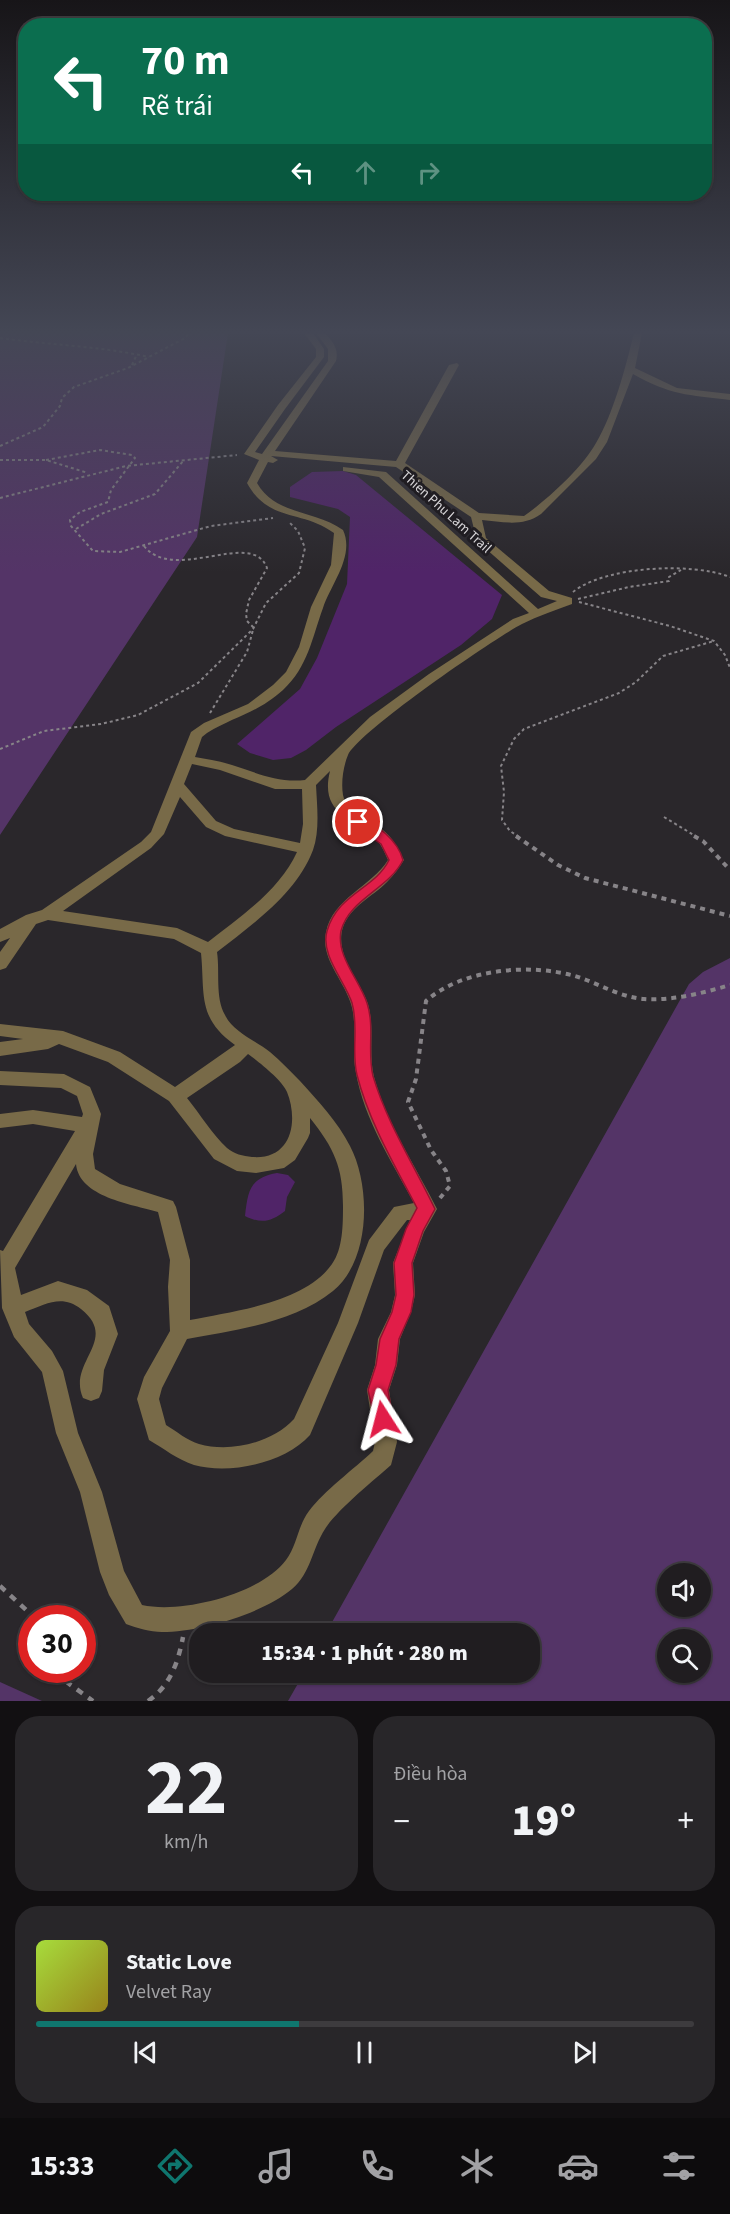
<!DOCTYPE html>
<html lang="vi">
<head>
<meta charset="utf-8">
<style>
	:root { --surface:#201d20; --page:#282629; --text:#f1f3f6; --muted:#a2a2a5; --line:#3d3b3e; --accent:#0f766e }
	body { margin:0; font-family:"Source Sans 3",sans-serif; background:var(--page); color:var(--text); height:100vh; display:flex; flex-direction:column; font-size:22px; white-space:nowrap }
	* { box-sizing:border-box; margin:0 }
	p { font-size:20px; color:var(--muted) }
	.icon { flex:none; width:33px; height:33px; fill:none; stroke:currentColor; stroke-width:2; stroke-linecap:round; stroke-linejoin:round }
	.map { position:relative; height:1701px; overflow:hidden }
	.panel { display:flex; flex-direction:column; gap:15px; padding:15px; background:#121012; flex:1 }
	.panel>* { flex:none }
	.guide { position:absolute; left:18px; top:18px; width:694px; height:183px; border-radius:24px; box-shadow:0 2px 4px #0004,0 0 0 2px var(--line); background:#0b6e4f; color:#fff; overflow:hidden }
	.fabs { position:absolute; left:657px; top:1563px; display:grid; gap:12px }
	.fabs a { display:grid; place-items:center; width:54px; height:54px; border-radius:50%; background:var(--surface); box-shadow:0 2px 4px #0004,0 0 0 2px var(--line); font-size:30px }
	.speed { position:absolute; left:18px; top:1605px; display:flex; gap:12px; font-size:30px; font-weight:700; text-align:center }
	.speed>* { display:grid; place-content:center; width:78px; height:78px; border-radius:50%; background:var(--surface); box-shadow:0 2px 4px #0004,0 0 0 2px var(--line); line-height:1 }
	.speed .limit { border:9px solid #d22; background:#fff; color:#111 }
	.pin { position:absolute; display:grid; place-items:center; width:51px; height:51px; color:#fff; margin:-26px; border:3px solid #fff; border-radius:50%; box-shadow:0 2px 6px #0007 }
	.me { position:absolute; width:66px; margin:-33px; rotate:351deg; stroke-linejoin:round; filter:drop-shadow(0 0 4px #0008) }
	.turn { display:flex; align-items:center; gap:21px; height:126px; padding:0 24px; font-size:27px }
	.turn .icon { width:78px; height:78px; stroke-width:2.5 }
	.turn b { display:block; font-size:42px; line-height:51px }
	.lanes { display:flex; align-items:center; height:57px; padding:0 24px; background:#0003; justify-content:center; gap:30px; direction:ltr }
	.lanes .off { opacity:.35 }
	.big { font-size:45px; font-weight:800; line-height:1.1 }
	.panel .widget { flex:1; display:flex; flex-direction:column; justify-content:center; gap:9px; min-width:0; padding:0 21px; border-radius:24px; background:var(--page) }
	.panel .dial { align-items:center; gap:0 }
	.dial b { font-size:78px; line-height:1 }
	.song { display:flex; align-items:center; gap:18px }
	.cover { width:72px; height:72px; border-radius:9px; background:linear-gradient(135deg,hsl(80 70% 55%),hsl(50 70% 35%)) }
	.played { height:6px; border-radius:3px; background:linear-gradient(90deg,var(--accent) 40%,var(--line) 40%) }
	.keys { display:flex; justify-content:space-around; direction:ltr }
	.heat { display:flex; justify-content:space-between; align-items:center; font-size:33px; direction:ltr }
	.panel .tiles { flex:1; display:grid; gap:15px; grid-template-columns:1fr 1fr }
	.widget:last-child { grid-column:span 2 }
	.trip { position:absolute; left:189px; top:1623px; width:351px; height:60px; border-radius:24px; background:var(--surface); box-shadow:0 2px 4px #0004,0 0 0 2px var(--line); font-weight:800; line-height:60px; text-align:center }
	.tab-bar { display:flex; height:96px; justify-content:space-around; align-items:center; background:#0d0c0d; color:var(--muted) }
	.tab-bar .icon { width:42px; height:42px }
	.tab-bar .selected { color:var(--accent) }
	.tab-bar b { font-size:27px; color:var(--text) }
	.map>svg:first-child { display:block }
</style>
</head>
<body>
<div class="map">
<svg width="730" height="1701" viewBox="0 0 730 1701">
	<rect width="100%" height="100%" fill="#2a272b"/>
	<path fill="#543467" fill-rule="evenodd" d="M 0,333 L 228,333 L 197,537 L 0,835 Z
		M 730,958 L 730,1701 L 288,1701 L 304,1673 L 530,1672 L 530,1634 L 326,1633 L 689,984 L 703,972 ZM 668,1574 L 700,1574 L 700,1606 L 668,1606 ZM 668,1640 L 700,1640 L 700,1672 L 668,1672 Z
		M 0,1682 L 42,1701 L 0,1701 Z"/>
	<path fill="#502468" d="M 343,471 L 356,475 L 502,595 L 492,619 L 461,645 L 336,727 L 306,750 L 291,758 L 273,760 L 250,753 L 237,744 L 300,689 L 317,658 L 347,584 L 350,517 L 338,509 L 290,497 L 290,487 L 312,472 Z
		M 277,1173 L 288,1175 L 295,1182 L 287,1197 L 285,1211 C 271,1222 261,1224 245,1216 C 248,1190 250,1178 277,1173 Z"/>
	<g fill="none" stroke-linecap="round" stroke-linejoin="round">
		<path stroke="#878488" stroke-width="2" stroke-dasharray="3 3" stroke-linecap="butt" d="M 0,338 C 50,345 100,346 149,357
			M 132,365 L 137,354
			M 0,446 L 43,427 L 60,406 L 62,398 L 74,387 L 128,368 L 185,338 L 189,333
			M 0,460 L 46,460 L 88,473
			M 46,460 L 100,450 L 132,455 L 135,458 L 111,490 L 108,502 L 80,512 L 70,520 L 71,526 L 93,551 L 120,552 L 211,526 L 273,518
			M 0,498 L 126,466 L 237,455
			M 76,529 L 101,514 L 155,494 L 184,460
			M 144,546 C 174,584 252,528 267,568 L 249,600 L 246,614 L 247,621 L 253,627
			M 573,592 C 605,566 692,562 730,577
			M 578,599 L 629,587 L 669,581 L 669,577 L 681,570
			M 579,602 L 670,626 L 714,641 L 725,655 L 730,668
			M 210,713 L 247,652 L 253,630
			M 0,749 L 44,731 L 101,724 L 138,715 L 198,683 L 253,629 L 266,603 L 299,573 L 305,548 L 298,531 L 290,523
			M 664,817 L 697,837
			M 519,837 L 510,831 L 502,820 L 504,792 L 501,766 L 514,739 L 524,729 L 619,693 L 636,682 L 663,656 L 714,641"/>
		<path stroke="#878488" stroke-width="4" stroke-dasharray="5 5" stroke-linecap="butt" d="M 516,836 L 558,865 L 585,878 L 730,916
			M 694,836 L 703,841 L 730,870
			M 440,1198 L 450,1186 L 446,1171 L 431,1150 L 408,1102 L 416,1079 L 426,1001 C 462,969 529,963 575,976 C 598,983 619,997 644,999 C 672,1001 703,993 730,985"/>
		<path stroke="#878488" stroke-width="4.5" stroke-dasharray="7 7" stroke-linecap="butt" d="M 0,1586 L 35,1618
			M 57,1670 L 68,1683 L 93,1701
			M 148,1701 C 170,1686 178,1663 183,1637"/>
		<path fill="#786a48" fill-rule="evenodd" d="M 304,333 L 313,333 L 324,349 L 324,357 L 285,409 L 255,452 L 262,454 L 328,361 L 328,349 L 316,333 L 325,333 C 333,342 339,349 336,361 L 275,451 L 396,461 L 449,365 L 457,363 L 459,365 L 405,463 L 479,513 L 524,516 C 547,500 582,468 596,443 C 613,415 626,366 634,333 L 642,333 L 635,368 L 677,388 L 730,394 L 730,400 C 688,395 670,395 633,374 L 607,442 L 596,459 L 541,514 C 523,527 503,522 482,520 L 486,538 L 549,591 L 572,598 L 572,604 C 556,610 538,616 522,624 C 493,639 358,732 348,755 C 343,767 341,783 343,795 C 347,814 370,820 383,830 C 393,838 398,849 404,860 C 399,868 394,875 387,882 C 372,897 351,906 343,927 C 334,955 360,979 368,1004 C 375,1028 368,1053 374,1077 C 387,1124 415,1165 437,1209 L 424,1232 L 413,1263 L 415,1295 L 411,1312 L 400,1339 L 397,1365 L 389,1390 L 397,1442 L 391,1465 C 373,1481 337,1510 325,1529 C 312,1549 311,1573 292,1589 C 262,1614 200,1632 162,1632 C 150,1632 137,1628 126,1624 L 109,1595 L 100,1572 L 80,1492 L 56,1433 L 42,1372 L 14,1337 L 2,1308 L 0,1250 L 3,1251 L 75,1131 L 33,1124 L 0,1128 L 0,1114 L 33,1110 L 82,1117 L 83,1114 L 77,1096 L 61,1088 L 0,1085 L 0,1071 L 64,1074 L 90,1087 L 101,1114 L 93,1154 L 95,1169 L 120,1184 L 173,1201 L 176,1207 L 190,1260 L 190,1320 C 234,1311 305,1303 332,1264 C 343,1249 343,1224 343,1206 C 343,1167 334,1148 310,1118 L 310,1133 L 308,1138 L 295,1160 L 284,1168 L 256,1173 L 237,1171 L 214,1159 L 169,1101 L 108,1062 L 59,1044 L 48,1049 L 0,1056 L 0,1042 L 23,1039 L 0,1036 L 0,1024 L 63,1031 L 120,1052 L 175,1087 L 235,1045 C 197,1018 205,994 201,953 L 174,939 L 48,920 L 36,924 L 6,968 L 0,970 L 0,952 L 10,938 L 0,942 L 0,929 L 26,915 L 42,910 L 141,842 L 151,832 L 191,732 L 204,723 L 248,704 L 273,685 L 286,672 L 299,647 L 311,607 L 331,565 L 334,533 C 301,509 269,523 247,483 L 259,460 L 244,454 L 278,405 L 316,357 L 316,349 ZM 271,456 L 396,467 L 471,517 L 477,541 L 541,597 L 557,601 L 538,609 L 386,472 L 343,467 L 343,471 L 379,477 L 529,613 L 513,619 L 429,674 L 370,717 L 305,780 C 278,783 257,773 232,765 C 220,761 207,759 195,757 L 202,737 L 207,733 C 235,716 256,714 283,690 C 308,667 312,638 323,608 C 331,584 355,556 343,530 C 315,510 275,515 257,483 L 268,462 L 273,463 L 278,460 ZM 192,764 L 220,770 L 275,789 L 302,789 L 303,824 L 300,843 L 234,829 L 216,821 L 184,784 ZM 330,771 C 320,811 348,817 373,837 C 381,843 384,851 388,860 C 371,887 333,898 326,932 C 320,958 344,980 351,1004 C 358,1027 351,1050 356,1073 C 364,1119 392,1162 414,1203 L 394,1207 L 369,1240 L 338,1323 L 294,1419 C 272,1443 230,1453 199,1444 C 188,1441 176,1431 166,1425 L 159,1399 L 162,1388 L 187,1339 C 234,1330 294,1323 333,1291 C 371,1260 371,1186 350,1146 C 338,1122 318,1101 300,1081 C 290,1071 281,1061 270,1052 C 256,1041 233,1032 225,1015 C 215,997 220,972 217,952 C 252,925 297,893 313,850 C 320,830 317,806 316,785 ZM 180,797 L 206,827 L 225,836 L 297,852 C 280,890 239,918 208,942 L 177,928 L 63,911 L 151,848 L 164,834 ZM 248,1054 C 259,1062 282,1080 287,1092 C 299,1122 291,1160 252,1157 C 243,1156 234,1154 227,1148 C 212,1134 200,1114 187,1098 L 240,1062 ZM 76,1164 C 79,1197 131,1204 158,1212 L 170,1260 L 168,1287 L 170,1331 L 144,1377 L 137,1399 L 149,1440 C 163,1448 178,1460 194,1465 C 230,1475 285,1463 310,1435 L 358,1323 L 384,1250 L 407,1220 L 410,1220 L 393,1263 L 395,1295 L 391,1312 L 378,1339 L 375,1365 L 367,1390 L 375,1442 L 373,1451 C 354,1469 324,1491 309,1511 C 298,1525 297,1546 286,1560 C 261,1594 182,1614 142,1605 L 124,1571 L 102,1492 L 78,1433 L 63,1371 L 52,1351 L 29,1324 L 25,1312 C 46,1304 62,1294 81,1309 C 120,1340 67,1362 83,1398 L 91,1401 L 99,1398 L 102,1391 L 104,1370 L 118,1334 L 109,1306 L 87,1290 L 58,1281 L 21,1295 L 15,1268 Z"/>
	</g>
	<linearGradient id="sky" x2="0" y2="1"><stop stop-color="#171518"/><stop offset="0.58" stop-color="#444755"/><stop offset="1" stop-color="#444755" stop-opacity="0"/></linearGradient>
	<rect width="730" height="572" fill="url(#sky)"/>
	<path fill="#e11d48" stroke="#92132f" stroke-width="1.5" d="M 358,818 C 377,823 398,841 403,860 C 389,889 349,899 341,931 C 336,956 360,981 367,1003 C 375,1027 367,1052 373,1076 C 387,1123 414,1165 435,1209 L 423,1231 L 412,1263 L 414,1295 L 411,1312 L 399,1339 L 396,1365 L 388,1390 L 393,1419 L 390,1426 L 383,1428 L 376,1426 L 368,1390 L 376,1365 L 380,1339 L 392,1312 L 396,1295 L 394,1263 L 406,1229 L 417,1208 C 395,1166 369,1122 357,1075 C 351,1051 359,1027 352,1003 C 345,981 320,955 327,931 C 338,893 375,889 389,860 L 381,844 L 353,825 L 351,822 Z"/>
	<g text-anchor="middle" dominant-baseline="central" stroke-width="6" stroke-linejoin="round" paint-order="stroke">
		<g font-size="14" fill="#d6d4d7" stroke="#201d22">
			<text transform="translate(446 512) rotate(42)">Thien Phu Lam Trail</text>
		</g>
	</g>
</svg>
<div class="fabs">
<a><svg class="icon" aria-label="sound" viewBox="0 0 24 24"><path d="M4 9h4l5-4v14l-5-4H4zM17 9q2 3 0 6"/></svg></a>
<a><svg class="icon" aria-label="search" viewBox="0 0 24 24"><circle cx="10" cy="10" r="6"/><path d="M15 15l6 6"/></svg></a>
</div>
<div class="speed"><div class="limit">30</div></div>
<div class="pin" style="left:358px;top:822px;background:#d93025"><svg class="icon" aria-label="arrive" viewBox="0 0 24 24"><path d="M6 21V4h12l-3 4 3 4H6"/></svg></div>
<svg class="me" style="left:383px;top:1419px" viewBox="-20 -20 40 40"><path d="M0-17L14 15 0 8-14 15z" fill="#e11d48" stroke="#fff" stroke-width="4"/></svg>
<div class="trip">15:34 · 1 phút · 280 m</div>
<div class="guide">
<div class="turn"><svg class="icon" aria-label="left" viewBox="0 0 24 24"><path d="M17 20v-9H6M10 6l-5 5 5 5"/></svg><div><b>70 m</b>Rẽ trái</div></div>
<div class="lanes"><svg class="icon" aria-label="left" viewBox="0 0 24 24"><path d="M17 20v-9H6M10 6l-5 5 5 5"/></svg><svg class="icon off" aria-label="ahead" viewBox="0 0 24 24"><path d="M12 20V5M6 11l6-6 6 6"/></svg><svg class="icon off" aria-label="right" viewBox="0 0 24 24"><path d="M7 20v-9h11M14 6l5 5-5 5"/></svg></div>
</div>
</div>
<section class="panel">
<div class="tiles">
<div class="widget dial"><b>22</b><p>km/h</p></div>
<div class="widget"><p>Điều hòa</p>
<div class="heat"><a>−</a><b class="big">19°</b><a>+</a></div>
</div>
<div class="widget">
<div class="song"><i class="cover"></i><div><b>Static Love</b><p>Velvet Ray</p></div></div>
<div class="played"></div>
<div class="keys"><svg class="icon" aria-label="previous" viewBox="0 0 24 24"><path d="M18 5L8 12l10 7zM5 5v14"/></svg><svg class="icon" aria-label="pause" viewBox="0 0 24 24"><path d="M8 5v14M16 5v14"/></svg><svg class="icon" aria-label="next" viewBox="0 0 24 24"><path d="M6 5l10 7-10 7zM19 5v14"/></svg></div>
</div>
</div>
</section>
<nav class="tab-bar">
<b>15:33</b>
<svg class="icon selected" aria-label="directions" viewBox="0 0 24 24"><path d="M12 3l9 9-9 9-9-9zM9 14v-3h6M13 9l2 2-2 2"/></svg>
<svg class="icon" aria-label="music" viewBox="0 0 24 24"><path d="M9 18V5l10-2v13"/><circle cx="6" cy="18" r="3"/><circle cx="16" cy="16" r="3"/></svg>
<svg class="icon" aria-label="phone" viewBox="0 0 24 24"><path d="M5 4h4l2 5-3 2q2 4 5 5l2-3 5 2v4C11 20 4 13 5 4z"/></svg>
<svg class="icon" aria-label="climate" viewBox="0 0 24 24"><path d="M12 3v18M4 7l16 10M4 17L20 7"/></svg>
<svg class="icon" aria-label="car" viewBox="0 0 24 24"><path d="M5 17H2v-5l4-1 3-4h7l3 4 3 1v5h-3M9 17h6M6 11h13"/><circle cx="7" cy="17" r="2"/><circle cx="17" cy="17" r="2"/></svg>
<svg class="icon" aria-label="filters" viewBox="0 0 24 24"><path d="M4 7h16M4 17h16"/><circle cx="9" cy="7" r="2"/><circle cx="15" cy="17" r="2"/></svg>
</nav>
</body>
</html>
